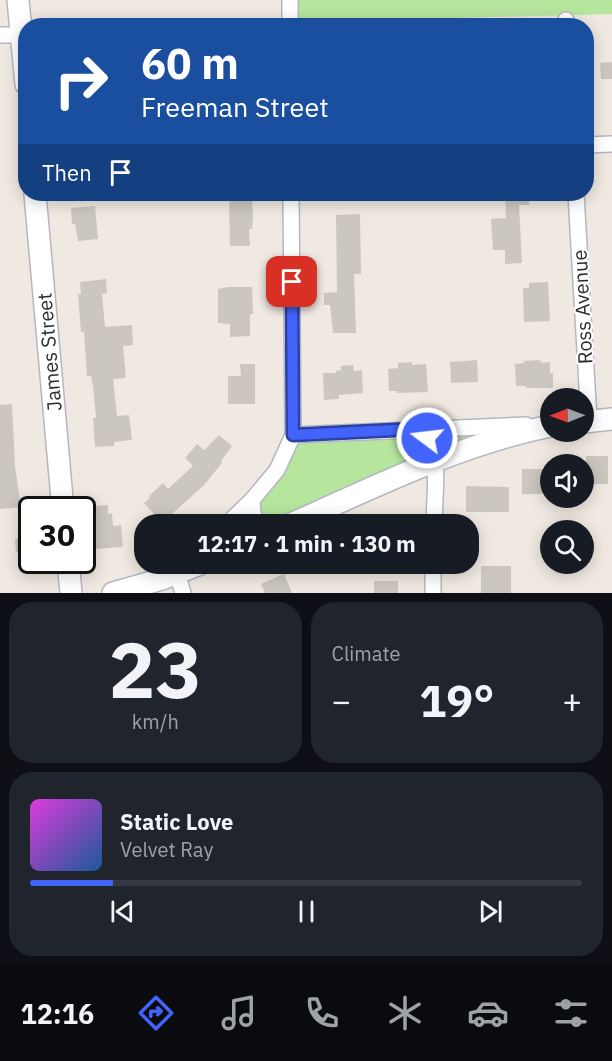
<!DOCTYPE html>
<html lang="en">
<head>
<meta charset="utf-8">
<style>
	:root { --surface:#171b24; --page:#20242c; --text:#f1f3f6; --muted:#9ea1a6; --line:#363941; --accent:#4264fb }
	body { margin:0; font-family:"IBM Plex Sans",sans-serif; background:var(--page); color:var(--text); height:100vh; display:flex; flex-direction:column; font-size:22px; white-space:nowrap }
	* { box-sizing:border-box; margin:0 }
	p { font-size:20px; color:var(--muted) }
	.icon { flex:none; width:33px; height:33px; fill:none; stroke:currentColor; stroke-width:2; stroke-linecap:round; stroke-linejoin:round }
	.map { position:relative; height:593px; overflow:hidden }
	.sheet { display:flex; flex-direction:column; gap:9px; padding:9px; background:#0d0f14; flex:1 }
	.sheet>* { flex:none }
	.hud { position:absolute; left:18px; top:18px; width:576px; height:183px; border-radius:24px; box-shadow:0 3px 15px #0003; background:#1a4fa0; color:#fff; overflow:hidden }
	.needle { width:39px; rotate:269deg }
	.tools { position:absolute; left:540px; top:388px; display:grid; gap:12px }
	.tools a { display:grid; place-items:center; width:54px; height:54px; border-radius:50%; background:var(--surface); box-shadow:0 3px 15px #0003; font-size:30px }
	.speed { position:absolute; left:18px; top:496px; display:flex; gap:12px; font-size:30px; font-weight:700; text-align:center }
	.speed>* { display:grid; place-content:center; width:78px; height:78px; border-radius:50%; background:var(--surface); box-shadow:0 3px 15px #0003; line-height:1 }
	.speed .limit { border:3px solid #111; border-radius:9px; background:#fff; color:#111 }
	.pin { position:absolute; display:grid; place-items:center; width:51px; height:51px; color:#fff; margin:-26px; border-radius:12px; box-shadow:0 3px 9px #0006 }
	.me { position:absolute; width:66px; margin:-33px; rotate:285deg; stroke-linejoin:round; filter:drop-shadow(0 0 4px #0008) }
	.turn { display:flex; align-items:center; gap:21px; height:126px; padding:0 24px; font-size:27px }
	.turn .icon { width:78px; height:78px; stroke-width:2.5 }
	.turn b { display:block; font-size:42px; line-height:51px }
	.then { display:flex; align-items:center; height:57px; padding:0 24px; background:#0003; gap:12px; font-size:22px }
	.big { font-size:45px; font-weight:700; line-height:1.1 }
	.sheet .widget { flex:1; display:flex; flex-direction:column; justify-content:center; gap:9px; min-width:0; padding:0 21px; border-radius:24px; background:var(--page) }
	.sheet .dial { align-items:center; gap:0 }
	.dial b { font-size:78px; line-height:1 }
	.song { display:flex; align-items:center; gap:18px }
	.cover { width:72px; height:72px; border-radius:9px; background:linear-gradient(135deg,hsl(300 70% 55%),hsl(210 70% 35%)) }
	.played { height:6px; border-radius:3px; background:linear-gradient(90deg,var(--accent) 15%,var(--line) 15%) }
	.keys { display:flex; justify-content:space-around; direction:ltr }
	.heat { display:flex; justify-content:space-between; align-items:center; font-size:33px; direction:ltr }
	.sheet .tiles { flex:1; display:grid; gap:9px; grid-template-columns:1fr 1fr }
	.widget:last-child { grid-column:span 2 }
	.trip { position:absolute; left:134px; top:514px; width:345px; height:60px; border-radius:24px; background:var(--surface); box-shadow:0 3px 15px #0003; font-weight:700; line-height:60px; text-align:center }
	.tab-bar { display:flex; height:96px; justify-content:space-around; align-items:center; background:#090b0e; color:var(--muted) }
	.tab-bar .icon { width:42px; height:42px }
	.tab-bar .on { color:var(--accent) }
	.tab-bar b { font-size:27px; color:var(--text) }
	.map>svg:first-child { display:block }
</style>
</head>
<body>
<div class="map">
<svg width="612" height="593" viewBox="0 0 612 593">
	<rect width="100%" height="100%" fill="#efe9e1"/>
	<path fill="#b6e59e" d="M 298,0 L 612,0 L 612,14 L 298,22 Z
		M 550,424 L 289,525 L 227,525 L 252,500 L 293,435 Z"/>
	<path fill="#cbc7bf" d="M 612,62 L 612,79 L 601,79 L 600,63 Z
		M 505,194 L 529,194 L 529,205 L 519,205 L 522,263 L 505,264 L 505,250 L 493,250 L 491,219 L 506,218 Z
		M 229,197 L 252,197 L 253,217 L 252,229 L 249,229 L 250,246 L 230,246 Z
		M 95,206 L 98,239 L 78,241 L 75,224 L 72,224 L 71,208 Z
		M 360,214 L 361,274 L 354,274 L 356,333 L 333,333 L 330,305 L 324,305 L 324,293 L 337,292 L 336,215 Z
		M 106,279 L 107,293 L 102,294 L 105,327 L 132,325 L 133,345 L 123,346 L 126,378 L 113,379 L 117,416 L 129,415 L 132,440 L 114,442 L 114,446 L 95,447 L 93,418 L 96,418 L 93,386 L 91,376 L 87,376 L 84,332 L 81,332 L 78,294 L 81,294 L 80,282 Z
		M 548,282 L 550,321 L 524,322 L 523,288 L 529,288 L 529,283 Z
		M 228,287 L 252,287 L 253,314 L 250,314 L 250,336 L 230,337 L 230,324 L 218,323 L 218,289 Z
		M 477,360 L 478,382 L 451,383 L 450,362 Z
		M 539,360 L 542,363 L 550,362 L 550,373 L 553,373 L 553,388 L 526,388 L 526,386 L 516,386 L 515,364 L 524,363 L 524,361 Z
		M 412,362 L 412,365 L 426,364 L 428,392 L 397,393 L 397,391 L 389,391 L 388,369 L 398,368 L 398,363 Z
		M 240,364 L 255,364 L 255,404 L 228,404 L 228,376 L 241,376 Z
		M 353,365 L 354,371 L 362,370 L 363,393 L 339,395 L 339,399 L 324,400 L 323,373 L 336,373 L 336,371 L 341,370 L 341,366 Z
		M 12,404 L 15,466 L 21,507 L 0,509 L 0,405 Z
		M 219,435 L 232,446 L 221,461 L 222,463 L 204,485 L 162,523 L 144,503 L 150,498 L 149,496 L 163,483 L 168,489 L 193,466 L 185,458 L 197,444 L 204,450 Z
		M 586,456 L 608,456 L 608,484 L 584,484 L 584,464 L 586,464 Z
		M 522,469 L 550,469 L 550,494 L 522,494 Z
		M 466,486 L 509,487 L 509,512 L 466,512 Z
		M 108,505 L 108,514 L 112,513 L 113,526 L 121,525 L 123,547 L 95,549 L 93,506 Z
		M 32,537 L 32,551 L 16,552 L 15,539 Z
		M 481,566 L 511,566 L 511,593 L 481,593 Z
		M 284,574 L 292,593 L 265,593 L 261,584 Z
		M 374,581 L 398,581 L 398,593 L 374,593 Z"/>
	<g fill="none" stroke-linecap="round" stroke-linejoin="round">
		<g stroke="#b4b7c1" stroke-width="18">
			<path id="street" d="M 290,0 L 290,26
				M 566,20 L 566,26
				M 0,35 L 21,35
				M 586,145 L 612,144
				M 576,194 L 589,421
				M 415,429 C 422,433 429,437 432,445 C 439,461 434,505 434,525
				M 293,435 L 526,425
				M 252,500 L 253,514 L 259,525
				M 226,525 L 252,500 L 277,470 L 293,435 L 291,194
				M 183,593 L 177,573 L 184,567
				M 433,593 L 433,564"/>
		</g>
		<g stroke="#b4b7c1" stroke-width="24">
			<path id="secondary" d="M 18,0 L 26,84
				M 35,194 L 63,510
				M 584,422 L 612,419
				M 289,525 C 374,487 458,445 550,426
				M 68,561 L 71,593
				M 113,593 L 162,579 L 200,564"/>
		</g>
		<use href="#street" stroke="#fff" stroke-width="15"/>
		<use href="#secondary" stroke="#fff" stroke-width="21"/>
	</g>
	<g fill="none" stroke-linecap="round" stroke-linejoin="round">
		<g stroke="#2b41a3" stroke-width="15">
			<path id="route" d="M 292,282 L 293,435 L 415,429 L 427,438"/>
		</g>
		<use href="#route" stroke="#4264fb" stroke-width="10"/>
	</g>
	<g text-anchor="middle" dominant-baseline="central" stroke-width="4.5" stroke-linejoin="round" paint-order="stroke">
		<g font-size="20" fill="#2e2e2e" stroke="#fff">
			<text transform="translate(582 307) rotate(-93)">Ross Avenue</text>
			<text transform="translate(49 352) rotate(-95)">James Street</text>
		</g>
	</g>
</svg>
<div class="tools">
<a><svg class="needle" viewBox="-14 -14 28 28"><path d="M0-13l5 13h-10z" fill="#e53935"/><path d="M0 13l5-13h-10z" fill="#9ea1a6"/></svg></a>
<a><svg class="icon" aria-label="sound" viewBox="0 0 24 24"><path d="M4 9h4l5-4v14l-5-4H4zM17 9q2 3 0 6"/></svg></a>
<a><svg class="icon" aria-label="search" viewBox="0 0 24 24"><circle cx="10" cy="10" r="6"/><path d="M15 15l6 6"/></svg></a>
</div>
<div class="speed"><div class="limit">30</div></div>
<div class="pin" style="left:292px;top:282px;background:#d93025"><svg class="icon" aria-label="arrive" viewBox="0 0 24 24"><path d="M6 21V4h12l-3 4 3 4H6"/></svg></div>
<svg class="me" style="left:427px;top:438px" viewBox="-20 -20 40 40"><circle r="17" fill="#4264fb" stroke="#fff" stroke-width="3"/><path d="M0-11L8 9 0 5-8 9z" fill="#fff"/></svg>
<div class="trip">12:17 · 1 min · 130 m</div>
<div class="hud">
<div class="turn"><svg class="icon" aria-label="right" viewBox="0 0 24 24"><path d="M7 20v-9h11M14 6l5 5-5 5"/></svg><div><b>60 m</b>Freeman Street</div></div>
<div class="then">Then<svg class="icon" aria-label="arrive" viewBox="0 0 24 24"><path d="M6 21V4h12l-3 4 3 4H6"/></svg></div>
</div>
</div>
<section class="sheet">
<div class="tiles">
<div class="widget dial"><b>23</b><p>km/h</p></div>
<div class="widget"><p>Climate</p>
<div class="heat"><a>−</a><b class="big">19°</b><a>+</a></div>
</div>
<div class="widget">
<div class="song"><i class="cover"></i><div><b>Static Love</b><p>Velvet Ray</p></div></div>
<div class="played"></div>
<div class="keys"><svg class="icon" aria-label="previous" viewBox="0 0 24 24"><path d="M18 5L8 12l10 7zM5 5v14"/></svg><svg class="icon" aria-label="pause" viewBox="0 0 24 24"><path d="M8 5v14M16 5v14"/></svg><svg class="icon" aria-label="next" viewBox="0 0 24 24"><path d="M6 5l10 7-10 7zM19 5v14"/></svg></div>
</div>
</div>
</section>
<nav class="tab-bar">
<b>12:16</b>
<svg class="icon on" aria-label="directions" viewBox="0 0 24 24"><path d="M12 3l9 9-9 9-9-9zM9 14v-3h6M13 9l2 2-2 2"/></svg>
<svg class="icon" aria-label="music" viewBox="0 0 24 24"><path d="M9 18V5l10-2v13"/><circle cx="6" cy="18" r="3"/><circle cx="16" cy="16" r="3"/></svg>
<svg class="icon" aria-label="phone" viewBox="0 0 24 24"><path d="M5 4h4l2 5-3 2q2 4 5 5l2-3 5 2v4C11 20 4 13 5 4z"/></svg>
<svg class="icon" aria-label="climate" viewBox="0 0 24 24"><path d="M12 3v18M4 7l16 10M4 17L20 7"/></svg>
<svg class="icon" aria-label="car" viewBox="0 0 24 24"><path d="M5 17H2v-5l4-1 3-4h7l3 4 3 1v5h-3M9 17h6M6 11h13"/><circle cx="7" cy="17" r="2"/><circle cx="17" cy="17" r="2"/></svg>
<svg class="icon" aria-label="filters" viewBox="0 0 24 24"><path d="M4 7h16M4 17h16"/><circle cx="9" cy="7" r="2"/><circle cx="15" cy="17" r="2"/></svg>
</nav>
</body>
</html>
